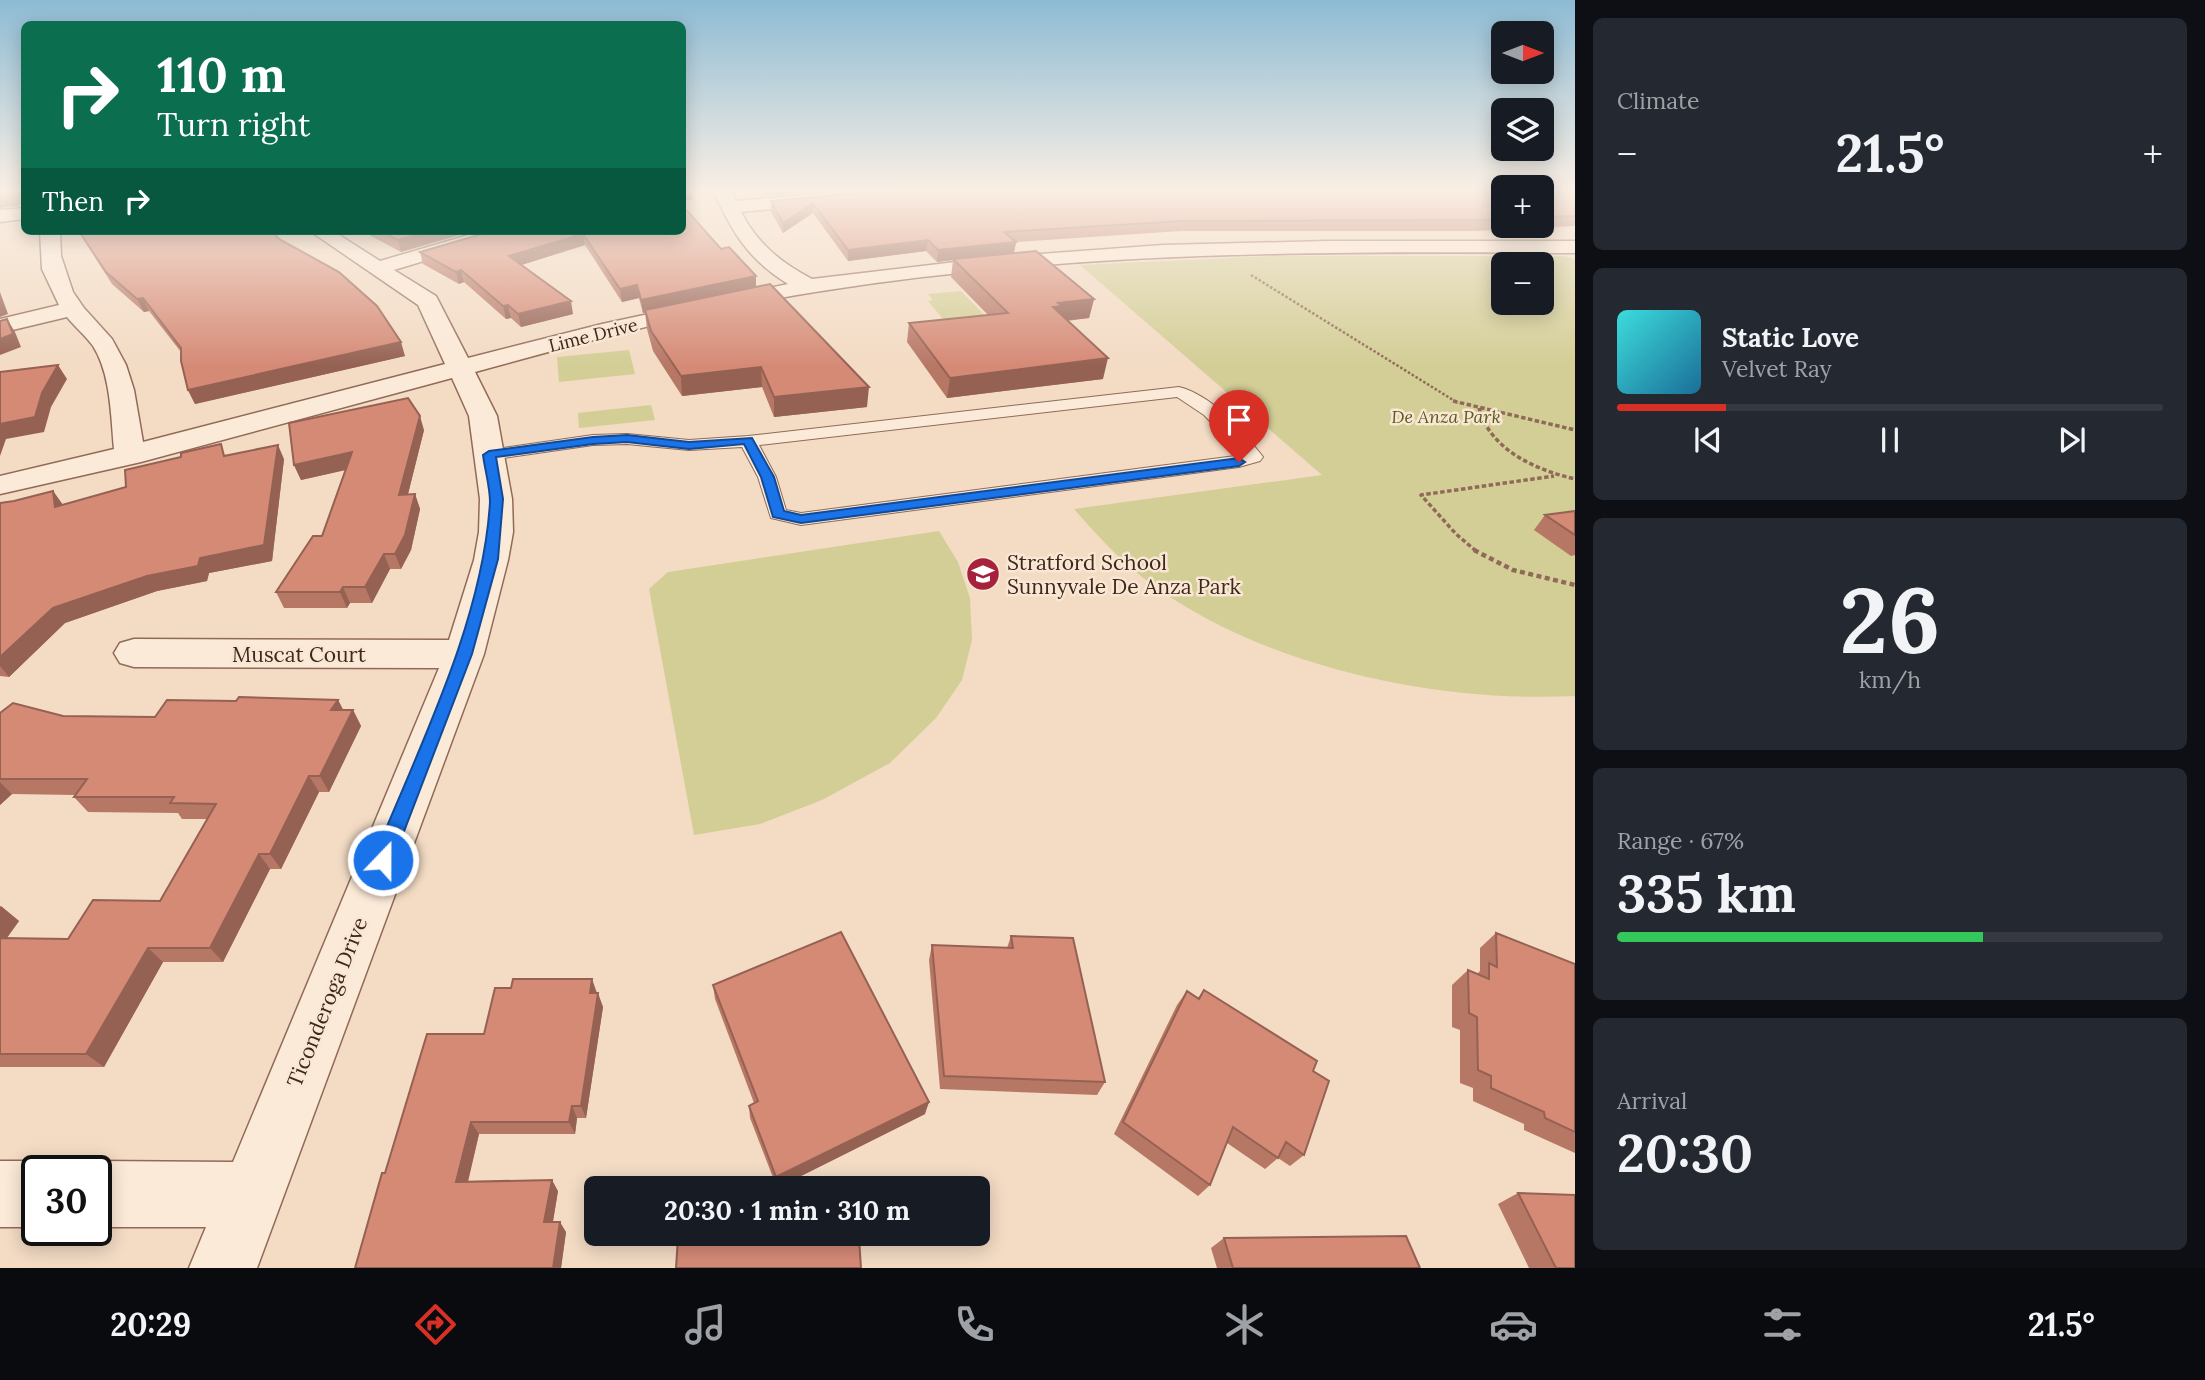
<!DOCTYPE html>
<html lang="en">
<head>
<meta charset="utf-8">
<style>
	:root { --surface:#171b24; --page:#242831; --text:#f1f3f6; --muted:#9ea1a6; --line:#363941; --accent:#d93025 }
	body { margin:0; font-family:Lora,serif; background:var(--page); color:var(--text); height:100vh; display:flex; flex-direction:column; font-size:26px; white-space:nowrap }
	* { box-sizing:border-box; margin:0 }
	p { font-size:23px; color:var(--muted) }
	.icon { flex:none; width:38px; height:38px; fill:none; stroke:currentColor; stroke-width:2; stroke-linecap:round; stroke-linejoin:round }
	.map { position:relative; flex:1; overflow:hidden }
	.drawer { display:flex; flex-direction:column; gap:18px; padding:18px; background:#0d0f14; width:630px }
	.drawer>* { flex:none }
	.top-card { position:absolute; left:21px; top:21px; width:665px; height:214px; border-radius:10px; box-shadow:0 4px 18px #0003; background:#0b6e4f; color:#fff; overflow:hidden }
	.needle { width:46px; rotate:90deg }
	.tools { position:absolute; left:1491px; top:21px; display:grid; gap:14px }
	.tools a { display:grid; place-items:center; width:63px; height:63px; border-radius:10px; background:var(--surface); box-shadow:0 4px 18px #0003; font-size:35px }
	.speed { position:absolute; left:21px; top:1155px; display:flex; gap:14px; font-size:35px; font-weight:700; text-align:center }
	.speed>* { display:grid; place-content:center; width:91px; height:91px; border-radius:50%; background:var(--surface); box-shadow:0 4px 18px #0003; line-height:1 }
	.speed .limit { border:4px solid #111; border-radius:10px; background:#fff; color:#111 }
	.pin { position:absolute; display:grid; place-items:center; width:60px; height:60px; color:#fff; margin:-72px -30px; border-radius:50% 50% 50% 0; rotate:-45deg; box-shadow:0 0 7px #0007 }
	.pin .icon { rotate:45deg }
	.me { position:absolute; width:77px; margin:-38px; rotate:22deg; stroke-linejoin:round; filter:drop-shadow(0 0 5px #0008) }
	.turn { display:flex; align-items:center; gap:24px; height:147px; padding:0 21px; font-size:32px }
	.turn .icon { width:91px; height:91px; stroke-width:2.5 }
	.turn b { display:block; font-size:49px; line-height:60px }
	.then { display:flex; align-items:center; height:66px; padding:0 21px; background:#0003; gap:14px; font-size:26px }
	.big { font-size:52px; font-weight:800; line-height:1.1 }
	.drawer .widget { flex:1; display:flex; flex-direction:column; justify-content:center; gap:10px; min-width:0; padding:0 24px; border-radius:10px; background:var(--page) }
	.drawer .dial { align-items:center; gap:0 }
	.dial b { font-size:91px; line-height:1 }
	.song { display:flex; align-items:center; gap:21px }
	.cover { width:84px; height:84px; border-radius:10px; background:linear-gradient(135deg,hsl(180 70% 55%),hsl(200 70% 35%)) }
	.played { height:7px; border-radius:4px; background:linear-gradient(90deg,var(--accent) 20%,var(--line) 20%) }
	.keys { display:flex; justify-content:space-around; direction:ltr }
	.heat { display:flex; justify-content:space-between; align-items:center; font-size:38px; direction:ltr }
	.charge { height:10px; border-radius:5px; background:linear-gradient(90deg,#34c759 67%,var(--line) 0) }
	.trip { position:absolute; left:584px; top:1176px; width:406px; height:70px; border-radius:10px; background:var(--surface); box-shadow:0 4px 18px #0003; font-weight:800; line-height:70px; text-align:center }
	.dock { display:flex; height:112px; justify-content:space-around; align-items:center; background:#090b0e; color:var(--muted) }
	.dock .icon { width:49px; height:49px }
	.dock .on { color:var(--accent) }
	.dock b { font-size:32px; color:var(--text) }
	main { display:flex; flex:1; min-height:0 }
	.map>svg:first-child { display:block }
</style>
</head>
<body>
<main>
<div class="map">
<svg width="1575" height="1268" viewBox="0 0 1575 1268">
	<rect width="100%" height="100%" fill="#f3dbc4"/>
	<path fill="#d3ce96" fill-rule="evenodd" d="M 1274,256 L 1564,256 L 1575,259 L 1575,696 C 1433,703 1257,666 1142,577 C 1117,557 1095,533 1074,509 L 1322,475 L 1080,265 ZM 1503,264 L 1542,264 L 1542,303 L 1503,303 Z
		M 961,291 L 996,327 L 948,325 L 928,301 L 933,300 L 928,294 Z
		M 629,350 L 635,374 L 559,382 L 557,357 Z
		M 651,405 L 655,420 L 579,428 L 578,413 Z
		M 939,531 L 958,562 L 970,598 L 972,640 L 962,680 L 936,718 L 890,763 L 822,800 L 760,824 L 694,835 L 649,589 L 668,572 Z"/>
	<g fill="none" stroke-linecap="round" stroke-linejoin="round">
		<g stroke="#906a58" stroke-width="2">
			<path id="lane" d="M 1179,387 C 1211,395 1240,428 1260,453 L 1263,457 L 1260,461 L 1239,467 L 801,525 L 771,518 L 758,477 L 742,447 L 689,450 L 627,444 L 593,445 L 489,460 L 480,455 L 489,450 L 593,435 L 627,434 L 689,440 L 748,436 ZM 1177,397 L 1204,415 L 1243,455 L 801,513 L 786,510 L 776,477 L 759,445 Z"/>
		</g>
		<g stroke="#906a58" stroke-width="3">
			<path id="street" d="M 712,189 L 730,189 L 736,201 L 870,189 L 936,189 L 927,194 L 741,212 C 757,243 781,263 812,279 L 998,257 L 1163,245 L 1327,241 L 1575,241 L 1575,253 C 1326,251 1075,251 828,290 C 709,308 591,340 475,372 L 497,416 L 512,499 L 513,532 L 508,560 L 484,654 L 257,1268 L 189,1268 L 206,1227 L 96,1227 L 96,1171 L 74,1171 L 96,1161 L 233,1162 L 439,668 L 134,667 L 120,663 L 114,653 L 120,643 L 134,639 L 449,640 L 474,560 L 479,532 L 480,499 L 469,416 L 452,378 L 141,462 L 0,494 L 0,476 L 114,449 C 111,417 111,374 93,346 C 86,336 75,327 67,317 L 0,333 L 0,319 L 59,305 L 42,269 L 40,231 L 60,231 L 61,256 L 73,292 L 84,308 L 112,339 L 126,365 L 134,390 L 143,442 L 445,364 L 418,305 L 310,231 L 333,231 L 380,261 L 482,231 L 513,231 L 510,235 L 394,270 L 436,296 L 468,358 L 602,324 L 788,284 C 746,258 733,232 712,189 Z
				M 24,208 L 24,219 L 0,222 L 0,210 Z
				M 0,1161 L 37,1161 L 59,1171 L 37,1171 L 37,1227 L 0,1227 Z"/>
		</g>
		<path stroke="#906a58" stroke-width="2.5" stroke-dasharray="2.5 2" stroke-linecap="butt" d="M 1251,275 L 1458,403"/>
		<path stroke="#906a58" stroke-width="3.5" stroke-dasharray="4.5 2.5" stroke-linecap="butt" d="M 1453,401 L 1575,430
			M 1479,408 C 1490,450 1536,470 1575,479
			M 1476,551 L 1456,534 L 1421,495 L 1554,476"/>
		<path stroke="#906a58" stroke-width="4.5" stroke-dasharray="5 3.5" stroke-linecap="butt" d="M 1474,550 L 1513,570 L 1575,585"/>
		<use href="#lane" fill="#fcead8" fill-rule="evenodd"/>
		<use href="#street" fill="#fcead8" fill-rule="evenodd"/>
	</g>
	<path fill="#b77765" d="M 1542,189 L 1575,189 L 1575,226 L 1475,231 L 1181,231 L 1016,242 L 1014,253 L 1094,299 L 1089,318 L 1067,321 L 1103,379 L 947,398 L 907,342 L 909,323 L 988,315 L 951,277 L 953,260 L 937,262 L 926,251 L 848,261 L 813,213 L 783,233 L 771,212 L 771,201 L 1503,195 L 1503,226 L 1542,226 Z
		M 78,231 L 272,231 L 279,239 L 405,356 L 195,404 L 188,390 L 181,352 L 149,311 L 144,312 L 112,284 Z
		M 367,231 L 473,231 L 401,252 L 371,236 Z
		M 492,231 L 682,231 L 756,287 L 867,407 L 774,417 L 762,387 L 682,396 L 653,351 L 647,329 L 645,312 L 643,313 L 639,298 L 622,302 L 585,245 L 521,265 L 573,314 L 521,327 L 511,318 L 506,319 L 464,282 L 459,284 L 423,264 L 420,252 Z
		M 424,430 L 408,494 L 415,494 L 420,509 L 411,550 L 401,569 L 390,569 L 372,603 L 350,603 L 347,608 L 284,608 L 276,592 L 322,536 L 346,470 L 301,480 L 294,465 Z
		M 227,455 L 284,459 L 272,561 L 209,573 L 207,581 L 157,591 L 65,623 L 9,677 L 0,676 L 0,503 L 14,501 L 53,491 L 63,505 L 126,487 Z
		M 1575,511 L 1575,555 L 1571,556 L 1534,530 L 1545,515 Z
		M 338,700 L 343,710 L 353,710 L 361,726 L 329,792 L 319,792 L 281,869 L 270,869 L 223,962 L 163,962 L 104,1067 L 0,1067 L 0,906 L 19,921 L 7,938 L 68,939 L 160,901 L 207,819 L 182,819 L 178,813 L 88,812 L 74,797 L 75,795 L 12,794 L 0,805 L 0,713 L 63,716 L 155,717 L 236,701 Z
		M 1496,933 L 1575,964 L 1575,1153 L 1524,1130 L 1524,1124 L 1473,1101 L 1473,1088 L 1460,1083 L 1460,1030 L 1452,1027 L 1452,985 L 1468,970 L 1477,974 L 1480,971 L 1480,948 Z
		M 1011,936 L 1105,1082 L 1097,1095 L 940,1089 L 929,960 L 932,945 L 1007,948 Z
		M 713,985 L 925,1114 L 777,1188 L 750,1118 L 749,1106 L 754,1103 L 715,999 Z
		M 1204,990 L 1313,1071 L 1304,1155 L 1290,1166 L 1278,1158 L 1265,1169 L 1227,1143 L 1210,1185 L 1198,1196 L 1114,1134 L 1177,1005 L 1187,991 L 1198,998 Z
		M 597,993 L 603,1007 L 586,1118 L 577,1118 L 575,1134 L 479,1134 L 468,1182 L 558,1191 L 553,1222 L 566,1232 L 561,1268 L 355,1268 L 385,1173 L 484,1034 Z
		M 1518,1193 L 1575,1268 L 1529,1268 L 1498,1204 Z
		M 1224,1238 L 1420,1268 L 1217,1268 L 1211,1248 Z"/>
	<path fill="#956153" d="M 17,189 L 24,189 L 24,198 L 18,206 L 0,208 L 0,196 Z
		M 692,189 L 693,200 L 682,201 L 682,190 Z
		M 762,189 L 841,189 L 762,196 Z
		M 813,203 L 813,213 L 783,233 L 783,223 Z
		M 430,231 L 473,231 L 401,252 L 398,240 Z
		M 583,234 L 585,245 L 512,268 L 509,256 Z
		M 928,240 L 926,251 L 848,261 L 848,250 Z
		M 1016,242 L 1014,253 L 937,262 L 938,250 Z
		M 461,270 L 464,282 L 459,284 L 456,272 Z
		M 756,276 L 756,288 L 643,313 L 641,300 Z
		M 637,285 L 639,298 L 622,302 L 620,289 Z
		M 0,292 L 8,314 L 0,317 Z
		M 143,298 L 149,311 L 144,312 L 137,299 Z
		M 1094,299 L 1089,318 L 1059,321 L 1053,307 L 1058,303 Z
		M 571,301 L 573,314 L 521,327 L 518,314 Z
		M 508,305 L 511,318 L 506,319 L 503,306 Z
		M 7,319 L 15,332 L 21,347 L 0,355 L 0,339 Z
		M 401,342 L 405,356 L 195,404 L 188,390 Z
		M 1108,358 L 1103,379 L 947,398 L 950,378 Z
		M 58,365 L 67,379 L 51,407 L 44,432 L 6,439 L 0,456 L 0,424 L 42,393 Z
		M 761,367 L 762,387 L 682,396 L 681,376 Z
		M 869,387 L 867,407 L 774,417 L 774,397 Z
		M 420,416 L 424,430 L 404,510 L 399,495 Z
		M 278,445 L 284,459 L 272,561 L 209,573 L 207,581 L 157,591 L 65,623 L 9,677 L 0,666 L 0,657 L 53,608 L 200,558 Z
		M 352,452 L 358,467 L 301,480 L 294,465 Z
		M 53,491 L 63,505 L 55,507 Z
		M 415,494 L 420,509 L 411,550 L 401,569 L 395,554 Z
		M 384,554 L 390,569 L 372,603 L 365,587 Z
		M 343,587 L 350,603 L 347,608 L 340,592 Z
		M 338,700 L 346,715 L 331,710 Z
		M 353,710 L 361,726 L 329,792 L 320,776 Z
		M 309,776 L 319,792 L 281,869 L 270,854 Z
		M 0,782 L 12,794 L 0,805 Z
		M 259,854 L 270,869 L 223,962 L 210,948 Z
		M 1,906 L 19,921 L 0,947 L 0,907 Z
		M 148,948 L 163,962 L 104,1067 L 86,1054 Z
		M 592,979 L 597,993 L 590,993 Z
		M 598,993 L 603,1007 L 586,1118 L 581,1106 Z
		M 929,1102 L 925,1114 L 777,1188 L 776,1177 Z
		M 572,1106 L 577,1118 L 575,1134 L 569,1122 Z
		M 471,1122 L 479,1134 L 465,1193 L 456,1182 Z
		M 552,1180 L 558,1191 L 551,1232 L 544,1222 Z
		M 560,1222 L 566,1232 L 561,1268 L 553,1268 Z"/>
	<path fill="#d58a76" stroke="#956153" stroke-width="2" d="M 0,189 L 17,189 L 12,195 L 0,196 Z
		M 903,189 L 1491,189 L 1503,195 L 1503,219 L 1481,220 L 1184,221 L 1004,232 L 1016,242 L 938,250 L 928,240 L 848,250 L 813,203 L 783,223 L 771,201 Z
		M 1542,189 L 1575,189 L 1575,216 L 1542,217 Z
		M 682,205 L 721,249 L 729,247 L 756,276 L 641,300 L 637,285 L 620,289 L 583,234 L 509,256 L 571,301 L 518,314 L 508,305 L 503,306 L 461,270 L 456,272 L 420,252 L 492,231 L 682,231 Z
		M 79,231 L 272,231 L 279,239 L 339,272 L 377,306 L 401,342 L 188,390 L 181,361 L 181,348 L 143,298 L 137,299 L 106,272 Z
		M 380,231 L 430,231 L 398,240 Z
		M 1036,251 L 1094,299 L 1058,303 L 1062,306 L 1053,307 L 1108,358 L 950,378 L 909,323 L 1008,313 L 953,259 Z
		M 770,284 L 869,387 L 774,397 L 761,367 L 681,376 L 651,331 L 645,310 Z
		M 7,319 L 13,334 L 0,339 L 0,321 Z
		M 58,365 L 42,393 L 35,417 L 0,424 L 0,372 Z
		M 408,398 L 420,416 L 399,495 L 415,494 L 405,535 L 395,554 L 384,554 L 365,587 L 343,587 L 340,592 L 276,592 L 313,536 L 322,536 L 352,452 L 294,465 L 289,423 Z
		M 221,444 L 224,456 L 278,445 L 264,545 L 200,558 L 198,566 L 147,576 L 53,608 L 0,657 L 0,503 L 14,501 L 53,491 L 55,507 L 126,487 L 125,470 L 181,457 L 181,453 Z
		M 1575,511 L 1575,535 L 1545,515 Z
		M 239,697 L 338,700 L 331,710 L 353,710 L 320,776 L 309,776 L 270,854 L 259,854 L 210,948 L 148,948 L 86,1054 L 0,1054 L 0,938 L 68,939 L 93,900 L 160,901 L 216,804 L 170,803 L 174,797 L 74,797 L 87,779 L 0,779 L 0,713 L 13,703 L 63,716 L 155,717 L 167,700 L 236,701 Z
		M 841,932 L 929,1102 L 776,1177 L 749,1106 L 758,1101 L 713,985 Z
		M 1496,933 L 1575,964 L 1575,1132 L 1545,1118 L 1544,1112 L 1491,1088 L 1491,1076 L 1478,1070 L 1477,1017 L 1469,1013 L 1468,970 L 1489,979 L 1489,963 L 1497,967 Z
		M 1011,936 L 1073,938 L 1105,1082 L 944,1076 L 932,945 L 1013,948 Z
		M 513,979 L 592,979 L 590,993 L 598,993 L 581,1106 L 572,1106 L 569,1122 L 471,1122 L 456,1182 L 552,1180 L 544,1222 L 560,1222 L 553,1268 L 355,1268 L 382,1173 L 385,1173 L 427,1034 L 484,1034 L 495,988 L 511,988 Z
		M 1204,990 L 1317,1061 L 1313,1071 L 1329,1081 L 1304,1155 L 1286,1142 L 1278,1158 L 1233,1127 L 1210,1185 L 1123,1122 L 1187,991 L 1199,999 Z
		M 1518,1193 L 1575,1195 L 1575,1268 L 1556,1268 Z
		M 1406,1236 L 1420,1268 L 1233,1268 L 1224,1238 Z
		M 678,1238 L 859,1238 L 861,1268 L 676,1268 Z"/>
	<linearGradient id="sky" x2="0" y2="1"><stop stop-color="#8dbbd4"/><stop offset="0.52" stop-color="#faefe4"/><stop offset="1" stop-color="#faefe4" stop-opacity="0"/></linearGradient>
	<rect width="1575" height="366" fill="url(#sky)"/>
	<path fill="#1a73e8" stroke="#114b97" stroke-width="2" d="M 627,435 L 689,442 L 752,438 L 774,477 L 784,511 L 801,515 L 1239,458 L 1245,462 L 1239,466 L 801,523 L 773,517 L 761,477 L 744,444 L 689,449 L 627,442 L 593,444 L 496,457 L 503,499 L 498,559 L 472,654 L 393,860 L 390,866 L 383,869 L 376,866 L 373,860 C 418,749 483,622 490,502 C 490,487 485,470 483,455 L 489,451 L 593,437 Z"/>
	<defs>
		<g id="school-disc" transform="scale(1.75)"><circle r="9.5" fill="#a6213c" stroke="#f9e7d4"/><path d="M0-5L7-2L0 1L-7-2ZM-4 1L0 2.5L4 1V4Q0 6-4 4Z" fill="#fff"/></g>
	</defs>
	<g fill-rule="evenodd">
		<use href="#school-disc" x="983" y="574"/>
	</g>
	<g text-anchor="middle" dominant-baseline="central" stroke-width="5" stroke-linejoin="round" paint-order="stroke">
		<g font-size="18" fill="#3e271d" stroke="#f9e7d4">
			<text transform="translate(593 335) rotate(-14)">Lime Drive</text>
		</g>
		<g font-size="18" font-style="italic" fill="#5a5d22" stroke="#f9e7d4">
			<text x="1446" y="416">De Anza Park</text>
		</g>
		<g font-size="21" fill="#3e271d" stroke="#f9e7d4" text-anchor="start">
			<text x="1007" y="562">Stratford School<tspan x="1007" dy="24">Sunnyvale De Anza Park</tspan></text>
		</g>
		<g font-size="21" fill="#3e271d" stroke="#f9e7d4">
			<text x="299" y="654">Muscat Court</text>
			<text transform="translate(327 1002) rotate(-68)">Ticonderoga Drive</text>
		</g>
	</g>
</svg>
<div class="tools">
<a><svg class="needle" viewBox="-14 -14 28 28"><path d="M0-13l5 13h-10z" fill="#e53935"/><path d="M0 13l5-13h-10z" fill="#9ea1a6"/></svg></a>
<a><svg class="icon" aria-label="layers" viewBox="0 0 24 24"><path d="M12 4l9 5-9 5-9-5zM3 14l9 5 9-5"/></svg></a>
<a>+</a>
<a>−</a>
</div>
<div class="speed"><div class="limit">30</div></div>
<div class="pin" style="left:1239px;top:462px;background:#d93025"><svg class="icon" aria-label="arrive" viewBox="0 0 24 24"><path d="M6 21V4h12l-3 4 3 4H6"/></svg></div>
<svg class="me" style="left:383px;top:860px" viewBox="-20 -20 40 40"><circle r="17" fill="#1a73e8" stroke="#fff" stroke-width="3"/><path d="M0-11L8 9 0 5-8 9z" fill="#fff"/></svg>
<div class="trip">20:30 · 1 min · 310 m</div>
<div class="top-card">
<div class="turn"><svg class="icon" aria-label="right" viewBox="0 0 24 24"><path d="M7 20v-9h11M14 6l5 5-5 5"/></svg><div><b>110 m</b>Turn right</div></div>
<div class="then">Then<svg class="icon" aria-label="right" viewBox="0 0 24 24"><path d="M7 20v-9h11M14 6l5 5-5 5"/></svg></div>
</div>
</div>
<section class="drawer">
<div class="widget"><p>Climate</p>
<div class="heat"><a>−</a><b class="big">21.5°</b><a>+</a></div>
</div>
<div class="widget">
<div class="song"><i class="cover"></i><div><b>Static Love</b><p>Velvet Ray</p></div></div>
<div class="played"></div>
<div class="keys"><svg class="icon" aria-label="previous" viewBox="0 0 24 24"><path d="M18 5L8 12l10 7zM5 5v14"/></svg><svg class="icon" aria-label="pause" viewBox="0 0 24 24"><path d="M8 5v14M16 5v14"/></svg><svg class="icon" aria-label="next" viewBox="0 0 24 24"><path d="M6 5l10 7-10 7zM19 5v14"/></svg></div>
</div>
<div class="widget dial"><b>26</b><p>km/h</p></div>
<div class="widget"><p>Range · 67%</p><b class="big">335 km</b><div class="charge"></div></div>
<div class="widget"><p>Arrival</p><b class="big">20:30</b></div>
</section>
</main>
<nav class="dock">
<b>20:29</b>
<svg class="icon on" aria-label="directions" viewBox="0 0 24 24"><path d="M12 3l9 9-9 9-9-9zM9 14v-3h6M13 9l2 2-2 2"/></svg>
<svg class="icon" aria-label="music" viewBox="0 0 24 24"><path d="M9 18V5l10-2v13"/><circle cx="6" cy="18" r="3"/><circle cx="16" cy="16" r="3"/></svg>
<svg class="icon" aria-label="phone" viewBox="0 0 24 24"><path d="M5 4h4l2 5-3 2q2 4 5 5l2-3 5 2v4C11 20 4 13 5 4z"/></svg>
<svg class="icon" aria-label="climate" viewBox="0 0 24 24"><path d="M12 3v18M4 7l16 10M4 17L20 7"/></svg>
<svg class="icon" aria-label="car" viewBox="0 0 24 24"><path d="M5 17H2v-5l4-1 3-4h7l3 4 3 1v5h-3M9 17h6M6 11h13"/><circle cx="7" cy="17" r="2"/><circle cx="17" cy="17" r="2"/></svg>
<svg class="icon" aria-label="filters" viewBox="0 0 24 24"><path d="M4 7h16M4 17h16"/><circle cx="9" cy="7" r="2"/><circle cx="15" cy="17" r="2"/></svg>
<b>21.5°</b>
</nav>
</body>
</html>
